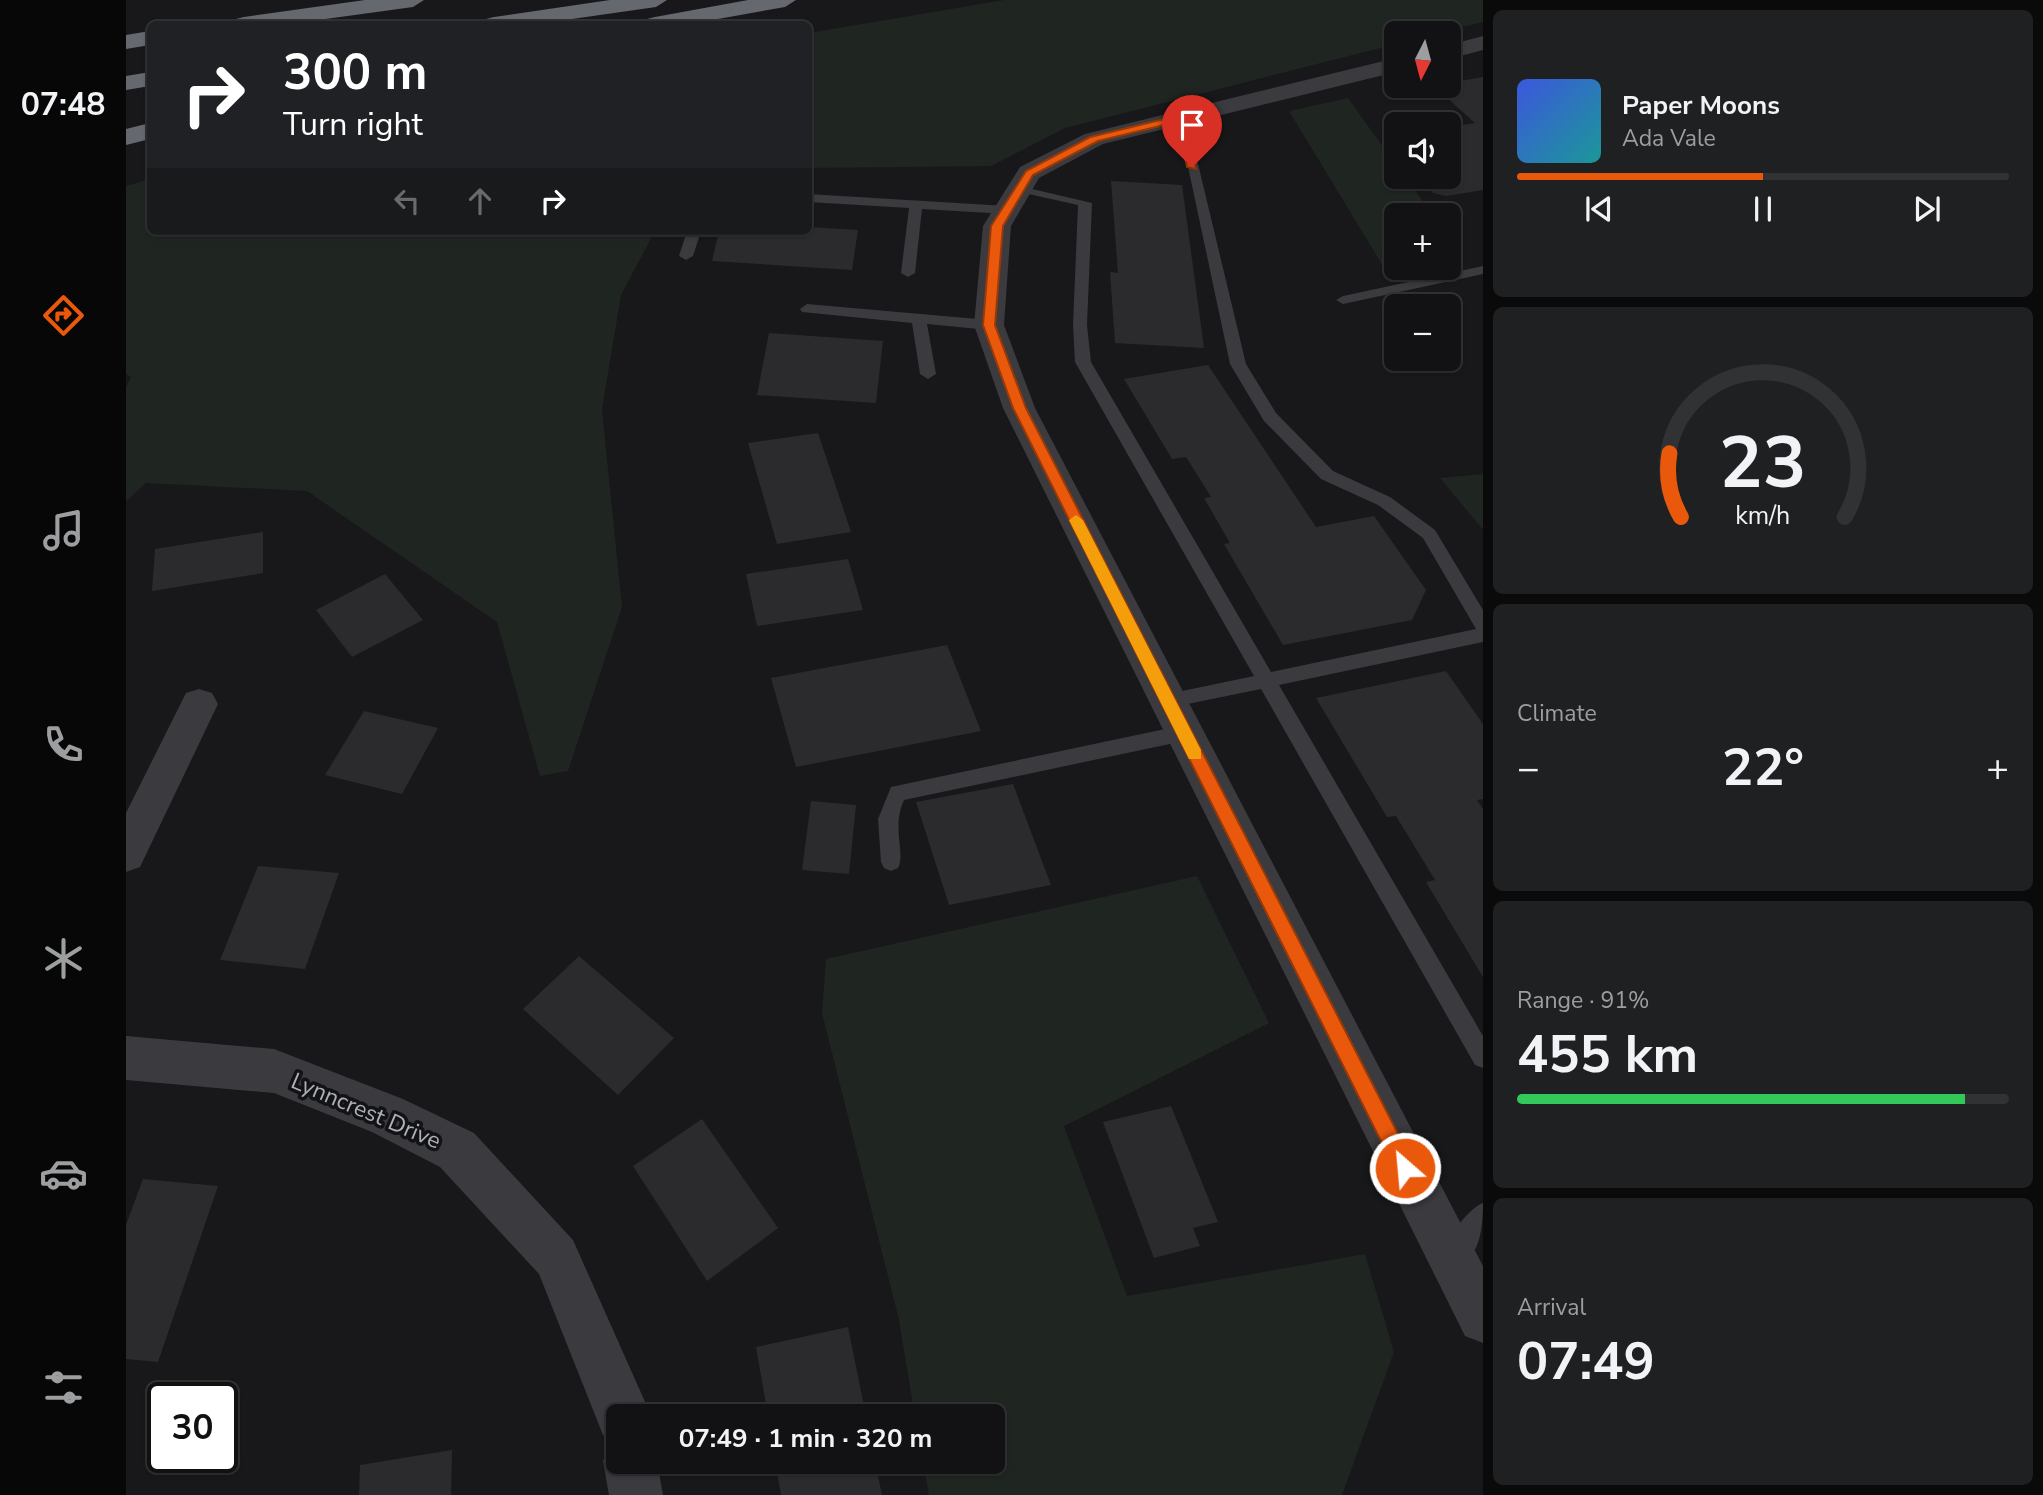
<!DOCTYPE html>
<html lang="en">
<head>
<meta charset="utf-8">
<style>
	:root { --surface:#121214; --page:#1f2022; --text:#f1f3f6; --muted:#9c9ea0; --line:#313234; --accent:#ea580c }
	body { margin:0; font-family:"Nunito Sans",sans-serif; background:var(--page); color:var(--text); height:100vh; display:flex; flex-direction:column; font-size:26px; white-space:nowrap }
	* { box-sizing:border-box; margin:0 }
	p { font-size:23px; color:var(--muted) }
	.icon { flex:none; width:38px; height:38px; fill:none; stroke:currentColor; stroke-width:2; stroke-linecap:round; stroke-linejoin:round }
	.map { position:relative; flex:1; overflow:hidden }
	.drawer { display:flex; flex-direction:column; gap:10px; padding:10px; background:#0a0a0b; width:560px }
	.drawer>* { flex:none }
	.hud { position:absolute; left:21px; top:21px; width:665px; height:214px; border-radius:10px; box-shadow:0 2px 5px #0004,0 0 0 2px var(--line); background:#202124; color:#fff; overflow:hidden }
	.needle { width:46px; rotate:186deg }
	.buttons { position:absolute; left:1258px; top:21px; display:grid; gap:14px }
	.buttons a { display:grid; place-items:center; width:77px; height:77px; border-radius:10px; background:var(--surface); box-shadow:0 2px 5px #0004,0 0 0 2px var(--line); font-size:35px }
	.speed { position:absolute; left:21px; top:1382px; display:flex; gap:14px; font-size:35px; font-weight:700; text-align:center }
	.speed>* { display:grid; place-content:center; width:91px; height:91px; border-radius:50%; background:var(--surface); box-shadow:0 2px 5px #0004,0 0 0 2px var(--line); line-height:1 }
	.speed .limit { border:4px solid #111; border-radius:10px; background:#fff; color:#111 }
	.pin { position:absolute; display:grid; place-items:center; width:60px; height:60px; color:#fff; margin:-72px -30px; border-radius:50% 50% 50% 0; rotate:-45deg; box-shadow:0 0 7px #0007 }
	.pin .icon { rotate:45deg }
	.me { position:absolute; width:77px; margin:-38px; rotate:333deg; stroke-linejoin:round; filter:drop-shadow(0 0 5px #0008) }
	.turn { display:flex; align-items:center; gap:24px; height:147px; padding:0 21px; font-size:32px }
	.turn .icon { width:91px; height:91px; stroke-width:2.5 }
	.turn b { display:block; font-size:49px; line-height:60px }
	.lanes { display:flex; align-items:center; height:66px; padding:0 21px; background:#0003; justify-content:center; gap:35px; direction:ltr }
	.lanes .off { opacity:.35 }
	.big { font-size:52px; font-weight:700; line-height:1.1 }
	.drawer .card { flex:1; display:flex; flex-direction:column; justify-content:center; gap:10px; min-width:0; padding:0 24px; border-radius:10px; background:var(--page) }
	.drawer .dial { align-items:center; gap:0 }
	.dial svg { height:182px; overflow:visible; fill:none; stroke:var(--line); stroke-width:7; stroke-linecap:round; text-anchor:middle }
	.dial text { fill:var(--text); stroke:none }
	.song { display:flex; align-items:center; gap:21px }
	.cover { width:84px; height:84px; border-radius:10px; background:linear-gradient(135deg,hsl(230 70% 55%),hsl(180 70% 35%)) }
	.played { height:7px; border-radius:4px; background:linear-gradient(90deg,var(--accent) 50%,var(--line) 50%) }
	.keys { display:flex; justify-content:space-around; direction:ltr }
	.heat { display:flex; justify-content:space-between; align-items:center; font-size:38px; direction:ltr }
	.charge { height:10px; border-radius:5px; background:linear-gradient(90deg,#34c759 91%,var(--line) 0) }
	.trip { position:absolute; left:480px; top:1404px; width:399px; height:70px; border-radius:10px; background:var(--surface); box-shadow:0 2px 5px #0004,0 0 0 2px var(--line); font-weight:700; line-height:70px; text-align:center }
	main { display:flex; flex:1; min-height:0 }
	.dock { display:flex; flex-direction:column; width:126px; justify-content:space-around; align-items:center; background:#070708; color:var(--muted) }
	.dock .icon { width:49px; height:49px }
	.dock .active { color:var(--accent) }
	.dock b { font-size:32px; color:var(--text) }
	.map>svg:first-child { display:block }
</style>
</head>
<body>
<main>
<nav class="dock">
<b>07:48</b>
<svg class="icon active" aria-label="directions" viewBox="0 0 24 24"><path d="M12 3l9 9-9 9-9-9zM9 14v-3h6M13 9l2 2-2 2"/></svg>
<svg class="icon" aria-label="music" viewBox="0 0 24 24"><path d="M9 18V5l10-2v13"/><circle cx="6" cy="18" r="3"/><circle cx="16" cy="16" r="3"/></svg>
<svg class="icon" aria-label="phone" viewBox="0 0 24 24"><path d="M5 4h4l2 5-3 2q2 4 5 5l2-3 5 2v4C11 20 4 13 5 4z"/></svg>
<svg class="icon" aria-label="climate" viewBox="0 0 24 24"><path d="M12 3v18M4 7l16 10M4 17L20 7"/></svg>
<svg class="icon" aria-label="car" viewBox="0 0 24 24"><path d="M5 17H2v-5l4-1 3-4h7l3 4 3 1v5h-3M9 17h6M6 11h13"/><circle cx="7" cy="17" r="2"/><circle cx="17" cy="17" r="2"/></svg>
<svg class="icon" aria-label="filters" viewBox="0 0 24 24"><path d="M4 7h16M4 17h16"/><circle cx="9" cy="7" r="2"/><circle cx="15" cy="17" r="2"/></svg>
</nav>
<div class="map">
<svg width="1357" height="1495" viewBox="0 0 1357 1495">
	<rect width="100%" height="100%" fill="#18181a"/>
	<path fill="#1f2520" d="M 878,0 L 1357,0 L 1357,22 L 1312,33 L 1270,33 L 1270,44 L 939,128 L 865,166 L 683,168 L 683,33 Z
		M 1222,98 L 1270,165 L 1270,177 L 1279,177 L 1307,215 L 1270,215 L 1270,268 L 1278,268 L 1260,271 L 1163,111 Z
		M 24,179 L 24,231 L 529,231 L 495,295 L 476,409 L 496,607 L 442,771 L 414,776 L 371,622 L 181,491 L 20,483 L 0,501 L 0,388 L 5,377 L 0,374 L 0,186 Z
		M 1357,474 L 1357,530 L 1314,478 Z
		M 1071,876 L 1143,1023 L 938,1126 L 1001,1296 L 1239,1254 L 1268,1352 L 1216,1495 L 803,1495 L 797,1461 L 866,1461 L 866,1416 L 789,1416 L 773,1320 L 696,1013 L 700,959 Z"/>
	<path fill="#2b2b2e" d="M 1357,77 L 1357,190 L 1320,196 L 1307,193 L 1291,177 L 1323,177 L 1323,127 L 1349,123 L 1311,89 L 1323,86 L 1323,83 Z
		M 1270,136 L 1270,155 L 1258,142 Z
		M 985,181 L 1056,185 L 1078,348 L 989,343 L 984,272 L 992,273 Z
		M 682,227 L 732,230 L 726,270 L 586,261 L 593,231 L 682,231 Z
		M 643,333 L 757,341 L 750,403 L 631,395 Z
		M 1082,365 L 1190,527 L 1248,516 L 1300,590 L 1286,620 L 1157,645 L 1098,544 L 1104,543 L 1078,498 L 1085,497 L 1060,457 L 1046,459 L 998,379 Z
		M 692,433 L 725,532 L 651,544 L 622,443 Z
		M 137,532 L 137,573 L 26,591 L 29,549 Z
		M 722,559 L 737,610 L 631,626 L 620,574 Z
		M 259,574 L 297,620 L 226,657 L 190,610 Z
		M 821,645 L 855,731 L 670,767 L 645,678 Z
		M 1320,671 L 1357,724 L 1357,799 L 1351,800 L 1357,809 L 1357,977 L 1300,882 L 1309,880 L 1270,816 L 1261,817 L 1190,698 Z
		M 238,711 L 312,728 L 276,794 L 199,775 Z
		M 887,784 L 925,885 L 823,905 L 790,802 Z
		M 685,801 L 730,805 L 723,874 L 676,870 Z
		M 132,866 L 213,873 L 179,969 L 94,960 Z
		M 453,956 L 548,1038 L 492,1095 L 397,1009 Z
		M 1045,1106 L 1092,1222 L 1067,1228 L 1074,1246 L 1028,1258 L 977,1122 Z
		M 576,1119 L 652,1228 L 581,1281 L 507,1166 Z
		M 17,1179 L 92,1186 L 32,1362 L 0,1359 L 0,1225 Z
		M 722,1327 L 740,1416 L 642,1416 L 630,1347 Z
		M 326,1450 L 325,1495 L 233,1495 L 234,1465 Z
		M 649,1461 L 749,1461 L 756,1495 L 655,1495 Z"/>
	<g fill="none" stroke-linecap="round" stroke-linejoin="round">
		<path fill="#3a3a3f" fill-rule="evenodd" d="M 1051,115 L 1061,118 L 1120,364 L 1150,413 L 1207,471 L 1264,497 L 1309,530 L 1357,610 L 1357,642 L 1153,685 L 1357,1036 L 1357,1068 L 1349,1065 L 1135,689 L 1042,708 L 1035,706 L 1033,701 L 1035,696 L 1042,694 L 1128,676 L 949,362 L 947,325 L 952,205 L 889,191 L 889,185 L 966,203 L 961,325 L 965,362 L 1145,672 L 1350,629 L 1297,538 L 1252,505 L 1195,479 L 1138,421 L 1104,364 Z
			M 682,194 L 881,206 L 888,210 L 881,214 L 796,209 L 789,273 L 782,277 L 775,273 L 783,208 L 682,202 Z
			M 561,231 L 575,231 L 567,256 L 560,260 L 553,256 Z
			M 1357,266 L 1357,274 L 1217,304 L 1210,300 L 1217,296 Z
			M 681,304 L 863,320 L 870,325 L 863,330 L 801,324 L 810,374 L 802,379 L 794,374 L 786,323 L 676,312 L 674,309 Z
			M 1058,725 L 1065,728 L 1068,733 L 1065,738 L 1058,741 L 778,800 C 765,828 780,853 772,868 L 765,871 L 758,868 L 755,862 L 752,819 L 765,787 Z
			M 1357,1203 C 1357,1229 1354,1260 1326,1271 L 1317,1268 L 1314,1259 C 1321,1241 1339,1210 1357,1203 Z"/>
		<path fill="#3a3a3f" fill-rule="evenodd" d="M 1357,36 L 1357,50 L 1323,59 L 1323,45 Z
			M 1270,58 L 1270,72 L 977,144 L 913,178 L 885,226 L 878,325 L 909,408 L 1357,1266 L 1357,1343 L 1339,1336 L 877,408 L 848,325 L 857,226 L 894,167 L 959,134 Z
			M 73,689 L 86,693 L 92,704 L 14,867 L 0,872 L 0,813 L 60,693 Z
			M 0,1036 L 148,1049 L 277,1099 L 348,1133 L 447,1240 L 520,1404 L 522,1416 L 492,1416 L 492,1461 L 531,1461 L 537,1495 L 483,1495 L 477,1461 L 485,1442 L 490,1440 L 477,1435 L 413,1274 L 314,1167 L 246,1132 L 148,1093 L 0,1080 Z"/>
		<path fill="#66686f" fill-rule="evenodd" d="M 239,0 L 298,0 L 287,7 L 163,24 L 106,24 L 110,19 L 118,17 Z
			M 484,0 L 541,0 L 530,7 L 411,24 L 356,24 L 360,19 L 368,17 Z
			M 622,0 L 670,0 L 659,7 L 564,24 L 517,24 L 521,19 L 529,17 Z
			M 24,31 L 24,45 L 0,49 L 0,35 Z
			M 24,72 L 24,86 L 0,90 L 0,76 Z
			M 24,123 L 24,139 L 0,145 L 0,129 Z"/>
	</g>
	<path fill="#ea580c" stroke="#983908" stroke-width="2" d="M 1055,115 L 1060,118 L 1070,169 L 1061,167 L 1051,122 L 972,141 L 907,175 L 877,226 L 869,325 L 900,408 L 1286,1161 L 1289,1168 L 1286,1175 L 1279,1178 L 1272,1175 L 887,408 L 857,325 L 865,226 L 900,171 L 964,137 Z"/>
	<path fill="#f59e0b" d="M 950,515 L 957,520 L 1075,750 L 1075,759 L 1063,759 L 943,520 Z"/>
	<g text-anchor="middle" dominant-baseline="central" stroke-width="7" stroke-linejoin="round" paint-order="stroke">
		<g font-size="23" fill="#acb0b9" stroke="#131315">
			<text transform="translate(240 1111) rotate(23)">Lynncrest Drive</text>
		</g>
	</g>
</svg>
<div class="buttons">
<a><svg class="needle" viewBox="-14 -14 28 28"><path d="M0-13l5 13h-10z" fill="#e53935"/><path d="M0 13l5-13h-10z" fill="#9c9ea0"/></svg></a>
<a><svg class="icon" aria-label="sound" viewBox="0 0 24 24"><path d="M4 9h4l5-4v14l-5-4H4zM17 9q2 3 0 6"/></svg></a>
<a>+</a>
<a>−</a>
</div>
<div class="speed"><div class="limit">30</div></div>
<div class="pin" style="left:1066px;top:167px;background:#d93025"><svg class="icon" aria-label="arrive" viewBox="0 0 24 24"><path d="M6 21V4h12l-3 4 3 4H6"/></svg></div>
<svg class="me" style="left:1279px;top:1168px" viewBox="-20 -20 40 40"><circle r="17" fill="#ea580c" stroke="#fff" stroke-width="3"/><path d="M0-11L8 9 0 5-8 9z" fill="#fff"/></svg>
<div class="trip">07:49 · 1 min · 320 m</div>
<div class="hud">
<div class="turn"><svg class="icon" aria-label="right" viewBox="0 0 24 24"><path d="M7 20v-9h11M14 6l5 5-5 5"/></svg><div><b>300 m</b>Turn right</div></div>
<div class="lanes"><svg class="icon off" aria-label="left" viewBox="0 0 24 24"><path d="M17 20v-9H6M10 6l-5 5 5 5"/></svg><svg class="icon off" aria-label="ahead" viewBox="0 0 24 24"><path d="M12 20V5M6 11l6-6 6 6"/></svg><svg class="icon" aria-label="right" viewBox="0 0 24 24"><path d="M7 20v-9h11M14 6l5 5-5 5"/></svg></div>
</div>
</div>
<section class="drawer">
<div class="card">
<div class="song"><i class="cover"></i><div><b>Paper Moons</b><p>Ada Vale</p></div></div>
<div class="played"></div>
<div class="keys"><svg class="icon" aria-label="previous" viewBox="0 0 24 24"><path d="M18 5L8 12l10 7zM5 5v14"/></svg><svg class="icon" aria-label="pause" viewBox="0 0 24 24"><path d="M8 5v14M16 5v14"/></svg><svg class="icon" aria-label="next" viewBox="0 0 24 24"><path d="M6 5l10 7-10 7zM19 5v14"/></svg></div>
</div>
<div class="card dial"><svg viewBox="0 0 100 80">
<path d="M14 69A42 42 0 1 1 86 69"/>
<path d="M14 69A42 42 0 0 1 9 41" stroke="#ea580c"/>
<text x="50" y="56" font-size="32" font-weight="700">23</text>
<text x="50" y="72" font-size="11">km/h</text>
</svg></div>
<div class="card"><p>Climate</p>
<div class="heat"><a>−</a><b class="big">22°</b><a>+</a></div>
</div>
<div class="card"><p>Range · 91%</p><b class="big">455 km</b><div class="charge"></div></div>
<div class="card"><p>Arrival</p><b class="big">07:49</b></div>
</section>
</main>
</body>
</html>
